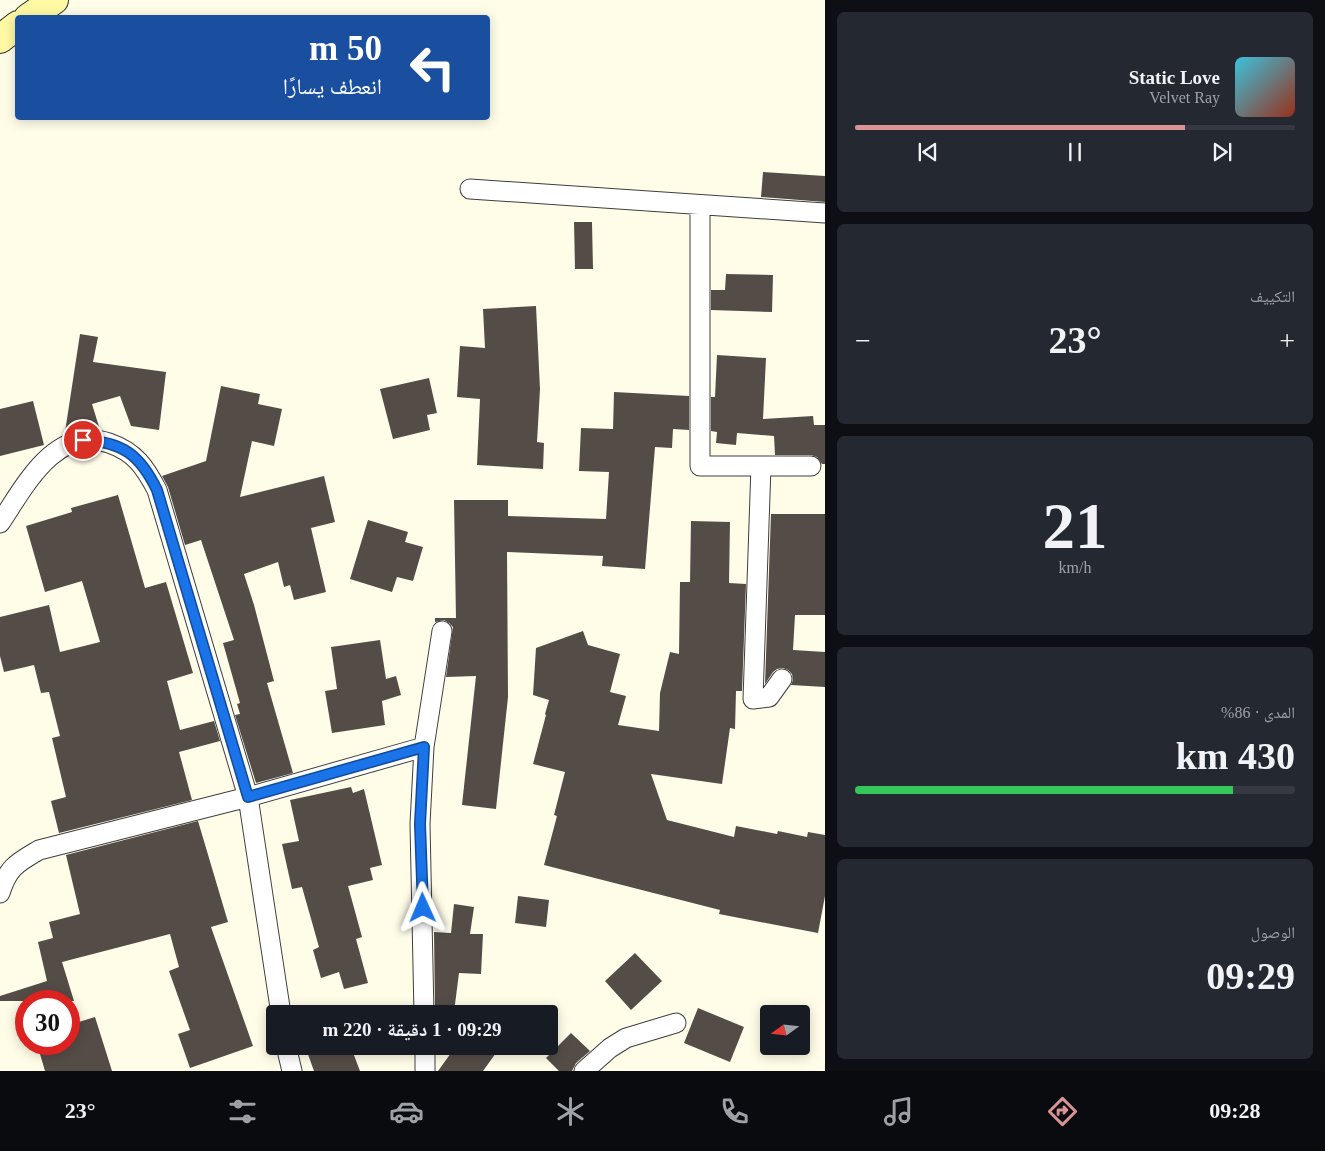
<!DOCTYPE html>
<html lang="ar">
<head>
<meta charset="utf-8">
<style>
	:root { --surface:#171b24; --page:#242831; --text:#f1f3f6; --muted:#9ea1a6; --line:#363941; --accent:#da9495 }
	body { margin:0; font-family:"Times New Roman","Noto Naskh Arabic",serif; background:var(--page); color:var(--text); direction:rtl; height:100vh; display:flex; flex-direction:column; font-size:19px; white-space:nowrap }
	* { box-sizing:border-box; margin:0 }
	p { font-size:16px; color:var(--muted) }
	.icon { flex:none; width:28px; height:28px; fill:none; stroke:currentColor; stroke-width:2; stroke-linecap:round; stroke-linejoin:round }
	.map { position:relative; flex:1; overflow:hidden; direction:ltr }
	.side { display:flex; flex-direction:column; gap:12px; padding:12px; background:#0d0f14; width:500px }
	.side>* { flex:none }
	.banner { position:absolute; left:15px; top:15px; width:475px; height:105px; border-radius:5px; box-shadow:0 2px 12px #0003; direction:rtl; background:#1a4fa0; color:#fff; overflow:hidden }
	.needle { width:32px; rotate:255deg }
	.fabs { position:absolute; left:760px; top:1005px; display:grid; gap:10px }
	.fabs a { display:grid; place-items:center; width:50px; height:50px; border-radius:5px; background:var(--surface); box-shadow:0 2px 12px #0003; font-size:25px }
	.speed { position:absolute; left:15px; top:990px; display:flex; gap:10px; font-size:25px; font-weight:700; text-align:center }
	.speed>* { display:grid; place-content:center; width:65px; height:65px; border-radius:50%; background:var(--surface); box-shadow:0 2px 12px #0003; line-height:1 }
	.speed .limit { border:8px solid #d22; background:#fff; color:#111 }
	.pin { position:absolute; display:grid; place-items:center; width:42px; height:42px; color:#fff; margin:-21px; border:2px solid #fff; border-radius:50%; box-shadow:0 1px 5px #0007 }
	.me { position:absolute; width:55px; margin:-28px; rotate:359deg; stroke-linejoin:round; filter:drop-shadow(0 0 4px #0008) }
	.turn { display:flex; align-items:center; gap:18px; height:105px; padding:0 25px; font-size:22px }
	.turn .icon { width:65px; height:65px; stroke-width:2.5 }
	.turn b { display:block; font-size:35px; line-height:42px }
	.big { font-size:38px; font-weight:700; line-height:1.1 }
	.side .widget { flex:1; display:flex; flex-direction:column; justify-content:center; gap:8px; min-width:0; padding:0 18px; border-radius:8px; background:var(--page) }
	.side .dial { align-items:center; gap:0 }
	.dial b { font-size:65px; line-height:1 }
	.song { display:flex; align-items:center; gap:15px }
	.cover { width:60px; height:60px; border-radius:8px; background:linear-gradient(135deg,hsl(190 70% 55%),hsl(10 70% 35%)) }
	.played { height:5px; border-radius:2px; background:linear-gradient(90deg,var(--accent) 75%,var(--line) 75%) }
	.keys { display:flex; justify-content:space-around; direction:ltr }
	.heat { display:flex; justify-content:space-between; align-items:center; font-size:28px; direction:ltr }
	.charge { height:8px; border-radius:4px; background:linear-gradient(90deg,#34c759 86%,var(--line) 0) }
	.trip { position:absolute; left:266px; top:1005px; width:292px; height:50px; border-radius:5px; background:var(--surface); box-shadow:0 2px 12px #0003; font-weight:700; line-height:50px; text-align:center; direction:rtl }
	.dock { display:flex; height:80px; justify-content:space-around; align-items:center; background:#090b0e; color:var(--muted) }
	.dock .icon { width:35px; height:35px }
	.dock .active { color:var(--accent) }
	.dock b { font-size:22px; color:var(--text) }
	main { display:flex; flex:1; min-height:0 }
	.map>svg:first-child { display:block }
</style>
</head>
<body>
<main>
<section class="side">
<div class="widget">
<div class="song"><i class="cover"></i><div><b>Static Love</b><p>Velvet Ray</p></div></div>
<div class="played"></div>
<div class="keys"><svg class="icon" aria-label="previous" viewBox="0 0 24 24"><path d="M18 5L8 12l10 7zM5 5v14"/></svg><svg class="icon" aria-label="pause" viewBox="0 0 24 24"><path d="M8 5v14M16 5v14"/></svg><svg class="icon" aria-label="next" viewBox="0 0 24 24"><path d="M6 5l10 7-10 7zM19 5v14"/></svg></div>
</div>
<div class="widget"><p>التكييف</p>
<div class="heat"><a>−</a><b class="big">23°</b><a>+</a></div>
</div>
<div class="widget dial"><b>21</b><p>km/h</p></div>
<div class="widget"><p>المدى · 86%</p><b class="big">430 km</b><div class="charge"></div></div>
<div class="widget"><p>الوصول</p><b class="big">09:29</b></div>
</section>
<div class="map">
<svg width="825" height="1071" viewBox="0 0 825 1071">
	<rect width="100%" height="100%" fill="#fffce8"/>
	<path fill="#544c47" d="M 763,172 L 825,176 L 825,202 L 761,197 Z
		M 574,222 L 592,222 L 593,269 L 575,269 Z
		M 726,274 L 773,275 L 772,312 L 711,310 L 711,290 L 725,290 Z
		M 536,306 L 540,389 L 537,442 L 544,443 L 543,469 L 477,465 L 480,399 L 457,397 L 460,346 L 485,348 L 483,309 Z
		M 80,334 L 98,337 L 93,362 L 166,372 L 159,430 L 131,426 L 120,396 L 92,404 L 100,430 L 88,429 L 65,432 Z
		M 717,355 L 766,358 L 763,419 L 813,416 L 814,425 L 825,425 L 825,464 L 822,464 L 817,457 L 811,455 L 775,455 L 774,436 L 737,433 L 736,445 L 716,443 L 717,432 L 711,431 L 711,397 L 715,397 Z
		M 429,378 L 437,413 L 427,415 L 430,430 L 393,439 L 380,389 Z
		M 221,386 L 260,394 L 258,404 L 282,409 L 274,446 L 252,441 L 240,497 L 324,476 L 335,522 L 311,528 L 326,592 L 294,600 L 290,585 L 284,587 L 278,562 L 244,574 L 254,605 L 274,681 L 267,683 L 293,773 L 256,783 L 235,715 L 240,714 L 237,704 L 240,703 L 223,643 L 234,640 L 201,540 L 185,545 L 168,487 L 162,476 L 206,461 Z
		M 614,392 L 689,396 L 689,430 L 673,429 L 672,448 L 655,447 L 645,569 L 602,566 L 603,556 L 507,552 L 508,697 L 496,809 L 462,805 L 476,676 L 446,677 L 453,627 L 449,623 L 444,620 L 435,622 L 435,618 L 456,618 L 454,500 L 508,500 L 508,516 L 606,519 L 609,472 L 579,471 L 581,428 L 613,429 Z
		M 33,401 L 44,445 L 0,456 L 0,409 Z
		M 118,495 L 145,588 L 166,582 L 193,673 L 167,681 L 180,730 L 214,721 L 220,741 L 179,752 L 192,800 L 59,833 L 51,801 L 66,797 L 52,738 L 60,736 L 49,692 L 41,693 L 34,665 L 4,672 L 0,656 L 0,617 L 49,605 L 60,652 L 100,642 L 82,581 L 45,592 L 26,526 L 72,512 L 71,508 Z
		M 771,514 L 825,514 L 825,615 L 795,615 L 793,650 L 825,652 L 825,687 L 791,685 L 793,680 L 792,674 L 788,670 L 783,668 L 777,669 L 773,672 L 765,684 Z
		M 368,520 L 408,532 L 405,542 L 423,547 L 413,581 L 397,577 L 392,592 L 350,579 Z
		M 691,521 L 730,522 L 729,583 L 746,584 L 742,691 L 736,691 L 735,729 L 730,728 L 722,784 L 651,774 L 667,820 L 734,837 L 736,826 L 777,834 L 778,831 L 807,837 L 808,832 L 825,835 L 825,896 L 818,933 L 719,914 L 720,910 L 544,865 L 557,816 L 554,815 L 565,772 L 533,764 L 546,715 L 545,714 L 549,700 L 533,695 L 536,648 L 583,631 L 588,645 L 620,654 L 610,692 L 626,696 L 618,725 L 659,731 L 660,693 L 670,652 L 679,654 L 680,582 L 690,582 Z
		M 380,640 L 386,679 L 396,676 L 401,695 L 382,701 L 385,725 L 332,733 L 325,691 L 337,689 L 331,647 Z
		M 351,787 L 353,793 L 364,789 L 382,865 L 370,868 L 373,880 L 348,886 L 362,937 L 356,939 L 368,983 L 344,989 L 339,972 L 321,978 L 313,950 L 319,947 L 302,887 L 292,889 L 282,844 L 299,841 L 290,800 Z
		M 198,821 L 228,922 L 211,927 L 253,1046 L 190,1068 L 178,1034 L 190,1030 L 169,971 L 179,967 L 170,934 L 62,962 L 74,1001 L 0,1001 L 0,996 L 47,981 L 38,942 L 53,938 L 49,922 L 80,914 L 66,855 Z
		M 518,896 L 549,900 L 546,927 L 515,923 Z
		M 454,904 L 474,907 L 470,934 L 483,934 L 481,974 L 459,973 L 454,1012 L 435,1014 L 434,932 L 451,933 Z
		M 635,953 L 662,981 L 631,1010 L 605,981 Z
		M 698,1008 L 744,1027 L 730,1062 L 684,1043 Z
		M 95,1017 L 112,1071 L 45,1071 L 37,1044 L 69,1044 L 69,1025 Z
		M 571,1033 L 590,1051 L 576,1063 L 572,1071 L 559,1071 L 546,1058 Z
		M 305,1046 L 363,1046 L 352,1050 L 360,1071 L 314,1071 Z
		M 456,1046 L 501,1046 L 483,1071 L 438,1071 Z"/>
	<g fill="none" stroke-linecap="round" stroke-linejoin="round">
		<g stroke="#3e3e3e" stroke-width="21">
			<path id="street" d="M 470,189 L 825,213
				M 700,205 L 700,466 L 811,466
				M 761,466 L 753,699 L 769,697 L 782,679
				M 0,523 C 25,486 55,425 109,443 C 135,452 145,467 157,490 L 248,797 L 281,1014
				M 0,893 C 8,867 17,863 39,850 L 248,797 L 424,747
				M 424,1014 L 420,824 L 424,747 L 442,631
				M 286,1046 L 292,1071
				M 425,1046 L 425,1071
				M 584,1071 L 610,1048 L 626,1038 L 676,1023"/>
		</g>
		<g stroke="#2d2d2d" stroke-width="30">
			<path id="secondary" d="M 28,18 L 54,0
				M 0,39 L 18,25"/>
		</g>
		<use href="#street" stroke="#fff" stroke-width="19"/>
		<use href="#secondary" stroke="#fff9a3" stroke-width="28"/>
	</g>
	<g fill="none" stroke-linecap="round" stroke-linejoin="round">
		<g stroke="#114b97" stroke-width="12">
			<path id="route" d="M 83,440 C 123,442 140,455 157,490 L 248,797 L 424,747 L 420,824 L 423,908"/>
		</g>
		<use href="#route" stroke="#1a73e8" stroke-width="9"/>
	</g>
</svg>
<div class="fabs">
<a><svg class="needle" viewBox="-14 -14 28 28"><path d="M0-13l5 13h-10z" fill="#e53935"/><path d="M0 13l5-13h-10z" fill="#9ea1a6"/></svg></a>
</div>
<div class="speed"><div class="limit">30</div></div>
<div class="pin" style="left:83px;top:440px;background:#d93025"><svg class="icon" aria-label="arrive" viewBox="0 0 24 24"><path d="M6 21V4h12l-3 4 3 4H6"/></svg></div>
<svg class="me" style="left:423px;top:908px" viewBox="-20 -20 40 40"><path d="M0-17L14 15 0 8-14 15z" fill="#1a73e8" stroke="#fff" stroke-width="4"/></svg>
<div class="trip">09:29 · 1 دقيقة · 220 m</div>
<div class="banner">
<div class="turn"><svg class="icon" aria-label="left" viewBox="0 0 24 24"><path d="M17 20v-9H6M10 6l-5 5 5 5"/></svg><div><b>50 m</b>انعطف يسارًا</div></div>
</div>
</div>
</main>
<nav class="dock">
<b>09:28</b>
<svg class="icon active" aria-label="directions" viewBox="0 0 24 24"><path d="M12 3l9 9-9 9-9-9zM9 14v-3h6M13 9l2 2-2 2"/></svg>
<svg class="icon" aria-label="music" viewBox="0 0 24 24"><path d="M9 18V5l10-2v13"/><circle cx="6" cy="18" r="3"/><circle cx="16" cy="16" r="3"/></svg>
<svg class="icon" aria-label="phone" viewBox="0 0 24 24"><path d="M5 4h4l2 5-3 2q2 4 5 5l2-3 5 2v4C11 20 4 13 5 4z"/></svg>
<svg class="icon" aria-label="climate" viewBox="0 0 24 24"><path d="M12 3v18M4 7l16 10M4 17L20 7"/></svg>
<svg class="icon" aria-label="car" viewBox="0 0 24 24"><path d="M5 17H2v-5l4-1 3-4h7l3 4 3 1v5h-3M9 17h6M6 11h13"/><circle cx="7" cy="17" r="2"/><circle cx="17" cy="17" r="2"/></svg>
<svg class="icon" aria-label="filters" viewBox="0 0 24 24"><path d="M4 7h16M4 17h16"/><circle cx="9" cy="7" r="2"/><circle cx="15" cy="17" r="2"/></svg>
<b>23°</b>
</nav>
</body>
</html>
